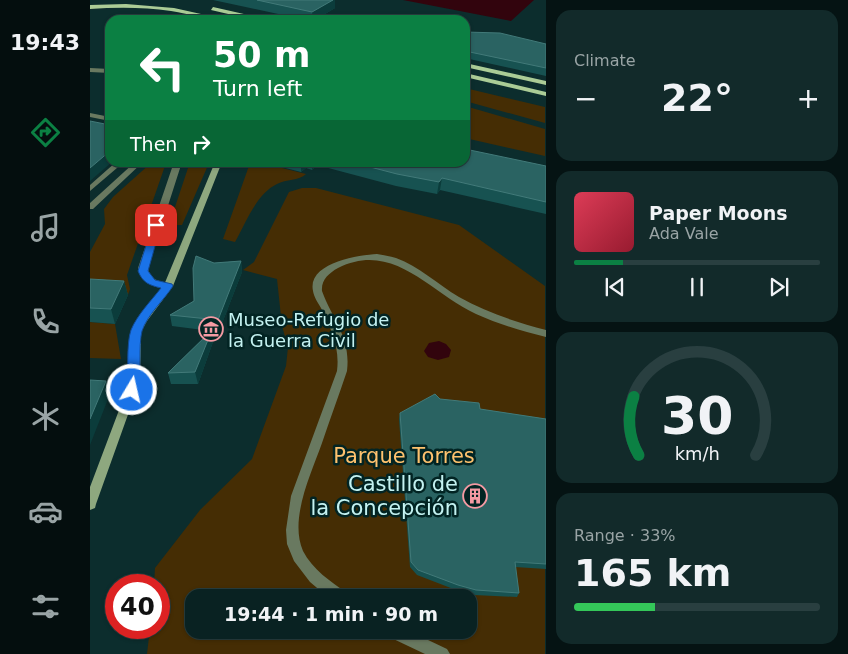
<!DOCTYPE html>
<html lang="en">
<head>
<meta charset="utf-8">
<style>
	:root { --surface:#092222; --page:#122a2a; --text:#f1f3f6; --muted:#99a4a5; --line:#293f40; --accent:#0b8043 }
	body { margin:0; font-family:"DejaVu Sans",sans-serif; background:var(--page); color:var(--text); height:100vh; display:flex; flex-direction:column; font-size:19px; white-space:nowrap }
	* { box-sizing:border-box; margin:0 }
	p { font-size:16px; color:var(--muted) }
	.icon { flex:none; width:28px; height:28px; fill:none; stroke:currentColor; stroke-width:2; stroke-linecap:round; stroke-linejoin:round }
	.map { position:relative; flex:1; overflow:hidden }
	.sheet { display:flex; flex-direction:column; gap:10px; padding:10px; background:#051313; width:302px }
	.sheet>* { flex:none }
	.hud { position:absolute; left:15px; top:15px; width:365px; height:152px; border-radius:15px; box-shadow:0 1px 4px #0004,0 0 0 1px var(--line); background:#0b8043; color:#fff; overflow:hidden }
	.speed { position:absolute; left:15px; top:574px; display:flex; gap:10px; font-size:25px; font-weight:700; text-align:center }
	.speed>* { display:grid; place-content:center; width:65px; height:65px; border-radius:50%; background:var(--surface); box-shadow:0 1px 4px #0004,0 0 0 1px var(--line); line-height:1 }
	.speed .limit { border:8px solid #d22; background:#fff; color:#111 }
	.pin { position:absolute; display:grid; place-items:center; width:42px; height:42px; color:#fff; margin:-21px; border-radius:10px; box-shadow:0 2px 8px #0006 }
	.me { position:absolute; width:55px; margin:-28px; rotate:9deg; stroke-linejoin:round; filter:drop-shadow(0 0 4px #0008) }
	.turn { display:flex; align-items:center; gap:18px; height:105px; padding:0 25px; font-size:22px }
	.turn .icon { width:65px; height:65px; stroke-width:2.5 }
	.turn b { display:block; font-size:35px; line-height:42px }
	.then { display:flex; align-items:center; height:48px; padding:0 25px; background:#0003; gap:10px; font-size:19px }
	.big { font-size:38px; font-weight:800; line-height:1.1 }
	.sheet .tile { flex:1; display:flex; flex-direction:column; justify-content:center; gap:8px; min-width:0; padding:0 18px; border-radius:15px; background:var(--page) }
	.sheet .dial { align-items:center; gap:0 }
	.dial svg { height:130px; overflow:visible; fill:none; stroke:var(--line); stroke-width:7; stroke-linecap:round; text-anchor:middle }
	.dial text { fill:var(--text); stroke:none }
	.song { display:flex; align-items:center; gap:15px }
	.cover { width:60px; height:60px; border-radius:8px; background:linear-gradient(135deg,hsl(350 70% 55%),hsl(350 70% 35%)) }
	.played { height:5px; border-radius:2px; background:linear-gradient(90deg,var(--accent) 20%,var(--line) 20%) }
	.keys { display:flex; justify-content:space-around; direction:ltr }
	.heat { display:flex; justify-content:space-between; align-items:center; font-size:28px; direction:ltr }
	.charge { height:8px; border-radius:4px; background:linear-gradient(90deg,#34c759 33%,var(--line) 0) }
	.trip { position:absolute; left:95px; top:589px; width:292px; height:50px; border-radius:15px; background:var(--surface); box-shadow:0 1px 4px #0004,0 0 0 1px var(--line); font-weight:800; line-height:50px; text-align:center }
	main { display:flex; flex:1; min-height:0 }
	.tabs { display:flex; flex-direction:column; width:90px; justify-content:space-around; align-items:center; background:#040e0e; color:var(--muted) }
	.tabs .icon { width:35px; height:35px }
	.tabs .active { color:var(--accent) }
	.tabs b { font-size:22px; color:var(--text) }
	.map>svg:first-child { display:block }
</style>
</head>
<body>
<main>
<nav class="tabs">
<b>19:43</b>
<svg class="icon active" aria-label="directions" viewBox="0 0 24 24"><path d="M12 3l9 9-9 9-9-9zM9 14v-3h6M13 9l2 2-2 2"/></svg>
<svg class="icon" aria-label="music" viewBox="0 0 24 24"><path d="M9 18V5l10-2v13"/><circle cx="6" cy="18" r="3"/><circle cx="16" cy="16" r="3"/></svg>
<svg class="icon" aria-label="phone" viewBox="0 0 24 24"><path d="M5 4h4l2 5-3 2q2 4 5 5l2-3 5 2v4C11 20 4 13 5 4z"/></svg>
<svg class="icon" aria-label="climate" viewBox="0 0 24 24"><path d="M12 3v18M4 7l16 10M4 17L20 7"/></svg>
<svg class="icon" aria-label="car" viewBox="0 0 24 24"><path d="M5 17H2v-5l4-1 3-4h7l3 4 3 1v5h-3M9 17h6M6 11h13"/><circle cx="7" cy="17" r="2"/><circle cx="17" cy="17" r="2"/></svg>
<svg class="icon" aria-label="filters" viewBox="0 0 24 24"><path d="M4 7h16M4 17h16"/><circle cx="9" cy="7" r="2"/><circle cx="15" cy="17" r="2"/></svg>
</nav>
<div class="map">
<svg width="456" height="654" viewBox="0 0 456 654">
	<rect width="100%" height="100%" fill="#0c2d2d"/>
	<path fill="#452d04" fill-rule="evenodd" d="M 375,88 L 455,107 L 455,123 L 375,101 Z
		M 375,106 L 455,129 L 455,156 L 375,138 Z
		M 61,163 L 76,163 L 37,275 L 40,289 L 38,295 L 0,293 L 0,252 L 15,224 L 14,209 L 23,197 Z
		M 119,163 L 92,225 L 79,225 L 98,168 Z
		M 160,163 L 172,163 L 216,174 C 209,181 196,179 187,184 C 166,194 156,223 145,242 L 133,239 Z
		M 212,188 L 226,188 L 369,225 L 455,286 L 455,654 L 57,654 L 60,628 L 69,628 L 69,585 L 64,585 L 65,568 L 110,510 L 162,459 L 196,366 L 198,347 L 192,326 L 187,279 L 153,270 L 164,262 L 199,192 ZM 104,598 L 379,598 L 379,630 L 104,630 Z
		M 0,322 L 25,324 L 31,359 L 0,358 Z"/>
	<path fill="#32040d" d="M 313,0 L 444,0 L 421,21 Z
		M 349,341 L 356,344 L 361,350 L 359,357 L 348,360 L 338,357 L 334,351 L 339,343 Z"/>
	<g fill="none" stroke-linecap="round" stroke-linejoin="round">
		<path fill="#697960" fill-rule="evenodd" d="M 68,16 L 72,17 L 71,20 L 65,20 Z
			M 0,68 L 20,69 L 20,73 L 0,72 Z
			M 0,113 L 20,117 L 20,121 L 0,117 Z
			M 26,162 L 34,162 L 0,191 L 0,185 Z
			M 45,162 L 53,162 L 3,209 L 0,209 L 0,203 Z
			M 84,162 L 92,162 L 58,268 C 60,281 70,281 81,284 L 83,286 L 78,289 C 64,287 51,284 48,268 Z
			M 287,254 C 293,255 300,256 306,258 C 329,266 347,284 369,297 C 396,312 425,322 456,330 L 456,337 C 432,331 408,324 386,314 C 340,293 304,240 248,268 C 239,273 231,280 232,291 C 243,321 261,337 257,371 C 249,395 240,419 232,443 C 221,474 199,519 213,551 C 222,569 241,582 257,593 L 259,598 L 239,598 L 220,582 L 204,561 L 197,544 L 196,530 L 201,496 L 247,371 C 250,347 241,329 231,308 C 228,303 224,297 223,291 C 217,263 268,255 287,254 Z
			M 293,630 L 317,630 L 357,649 L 360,654 L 335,654 L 295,635 Z"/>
		<path fill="#8ea87f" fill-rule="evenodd" d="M 125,162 L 132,162 L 83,286 L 57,321 L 51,332 L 50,381 L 6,504 L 5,508 L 0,510 L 0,487 L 40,381 L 41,332 L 50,317 L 74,285 Z"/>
		<path fill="#abcc96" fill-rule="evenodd" d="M 36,4 L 84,8 L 138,20 C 119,20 100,14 81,11 C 54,7 27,7 0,9 L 0,5 Z
			M 123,7 L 172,18 L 175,20 L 164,20 L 121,10 Z
			M 375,63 L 456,81 L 456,85 L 375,67 Z
			M 375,73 L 456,92 L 456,96 L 375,77 Z"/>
	</g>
	<path fill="#175251" d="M 123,0 L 245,0 L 245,8 L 225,20 L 216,20 Z
		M 375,32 L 456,44 L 456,76 L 375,58 Z
		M 172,162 L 375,162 L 456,166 L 456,214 L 350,190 L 347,194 L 306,186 L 227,165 L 222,170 L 216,168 L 211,172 Z
		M 151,261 L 152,272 L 129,331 L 122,331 L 123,342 L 108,384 L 81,384 L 78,373 L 121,331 L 82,326 L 80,315 L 104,301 L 124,263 Z
		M 0,279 L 34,281 L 38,295 L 25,324 L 0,322 Z
		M 350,399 L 390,409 L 456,419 L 456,569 L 425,567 L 429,593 L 427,597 L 384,595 L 366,590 L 327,575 L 320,567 L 309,419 L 310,413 Z"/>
	<path fill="#0b3c3b" d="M 243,0 L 245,0 L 245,8 L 225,20 L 223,20 L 222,12 Z
		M 20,151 L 20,162 L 22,162 L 0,181 L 0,168 Z
		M 211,162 L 216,162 L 216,168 L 211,172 Z
		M 222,162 L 227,162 L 227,165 L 222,170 Z
		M 352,178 L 350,190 L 347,194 L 349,182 Z
		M 151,261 L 152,272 L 129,331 L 128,320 Z
		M 34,281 L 38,295 L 25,324 L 21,309 Z
		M 122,330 L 123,342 L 108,384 L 105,372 Z
		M 16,381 L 20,394 L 0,445 L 0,419 Z"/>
	<path fill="#2a6362" stroke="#427a79" d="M 167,0 L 243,0 L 222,12 Z
		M 375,32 L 410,33 L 456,44 L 456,68 L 375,51 Z
		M 0,121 L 20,125 L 20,151 L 0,168 Z
		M 375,149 L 456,166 L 456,202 L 352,178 L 349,182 L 307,174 L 261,162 L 375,162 Z
		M 106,256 L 124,263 L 151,261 L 128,320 L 80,315 L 104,301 L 103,268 Z
		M 0,279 L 34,281 L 21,309 L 0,308 Z
		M 122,330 L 105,372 L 78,373 Z
		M 0,380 L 16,381 L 0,419 Z
		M 345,394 L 350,399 L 389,403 L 390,409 L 456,419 L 456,564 L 425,562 L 429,593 L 386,590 L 368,585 L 328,570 L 321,562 L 310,413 Z"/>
	<path fill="#1a73e8" stroke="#114b97" d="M 63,223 L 71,225 L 58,271 L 65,280 L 82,284 L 83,286 C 74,300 57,315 52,331 C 48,347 52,372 48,390 L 42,395 L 36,390 C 39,373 36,344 41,330 C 47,315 61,301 71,288 C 59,285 53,283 48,271 Z"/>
	<defs>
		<g id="museum-ring" transform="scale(1.25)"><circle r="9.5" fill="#022423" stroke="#f49aa3" stroke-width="1.5"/><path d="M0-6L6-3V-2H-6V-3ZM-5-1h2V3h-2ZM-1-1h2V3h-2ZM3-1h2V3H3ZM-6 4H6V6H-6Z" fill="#f49aa3"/></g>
		<g id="building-ring" transform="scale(1.25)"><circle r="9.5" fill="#022423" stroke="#f49aa3" stroke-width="1.5"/><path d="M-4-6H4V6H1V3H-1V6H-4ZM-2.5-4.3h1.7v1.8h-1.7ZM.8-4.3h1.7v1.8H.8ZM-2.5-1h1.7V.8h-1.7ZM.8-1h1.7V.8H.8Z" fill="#f49aa3"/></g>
	</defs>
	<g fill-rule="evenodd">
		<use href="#museum-ring" x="121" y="329"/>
		<use href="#building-ring" x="385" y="496"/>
	</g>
	<g text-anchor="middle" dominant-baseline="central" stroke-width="5" stroke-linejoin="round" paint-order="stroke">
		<g font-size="18" fill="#c4f2f1" stroke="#022423" text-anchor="start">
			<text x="138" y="319">Museo-Refugio de<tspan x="138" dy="21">la Guerra Civil</tspan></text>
		</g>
		<g font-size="21" fill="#fec26e" stroke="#022423">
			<text x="314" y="456">Parque Torres</text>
		</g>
		<g font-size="21" fill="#c4f2f1" stroke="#022423" text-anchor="end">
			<text x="368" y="484">Castillo de<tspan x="368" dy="24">la Concepción</tspan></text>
		</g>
	</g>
</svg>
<div class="speed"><div class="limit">40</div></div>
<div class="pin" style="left:66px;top:225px;background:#d93025"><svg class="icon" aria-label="arrive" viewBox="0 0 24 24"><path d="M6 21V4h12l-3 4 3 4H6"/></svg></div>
<svg class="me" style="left:42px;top:390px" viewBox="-20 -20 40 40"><circle r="17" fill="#1a73e8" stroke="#fff" stroke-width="3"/><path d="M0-11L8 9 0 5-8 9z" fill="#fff"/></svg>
<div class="trip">19:44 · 1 min · 90 m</div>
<div class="hud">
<div class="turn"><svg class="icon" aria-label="left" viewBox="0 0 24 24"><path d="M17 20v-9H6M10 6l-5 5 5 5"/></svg><div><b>50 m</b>Turn left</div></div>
<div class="then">Then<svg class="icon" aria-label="right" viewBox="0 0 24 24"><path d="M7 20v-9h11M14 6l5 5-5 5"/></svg></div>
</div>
</div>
<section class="sheet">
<div class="tile"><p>Climate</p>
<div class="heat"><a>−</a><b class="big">22°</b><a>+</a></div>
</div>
<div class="tile">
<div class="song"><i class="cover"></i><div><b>Paper Moons</b><p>Ada Vale</p></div></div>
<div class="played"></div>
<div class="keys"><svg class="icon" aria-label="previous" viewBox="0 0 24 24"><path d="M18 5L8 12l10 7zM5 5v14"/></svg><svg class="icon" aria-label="pause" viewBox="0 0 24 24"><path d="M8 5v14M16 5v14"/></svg><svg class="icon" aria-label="next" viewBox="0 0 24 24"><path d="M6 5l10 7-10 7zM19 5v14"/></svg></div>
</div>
<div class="tile dial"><svg viewBox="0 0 100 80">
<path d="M14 69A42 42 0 1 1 86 69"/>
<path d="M14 69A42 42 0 0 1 11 33" stroke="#0b8043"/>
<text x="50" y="56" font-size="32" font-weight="700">30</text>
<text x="50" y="72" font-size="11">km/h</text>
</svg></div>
<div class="tile"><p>Range · 33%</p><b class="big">165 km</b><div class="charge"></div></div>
</section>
</main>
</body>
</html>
